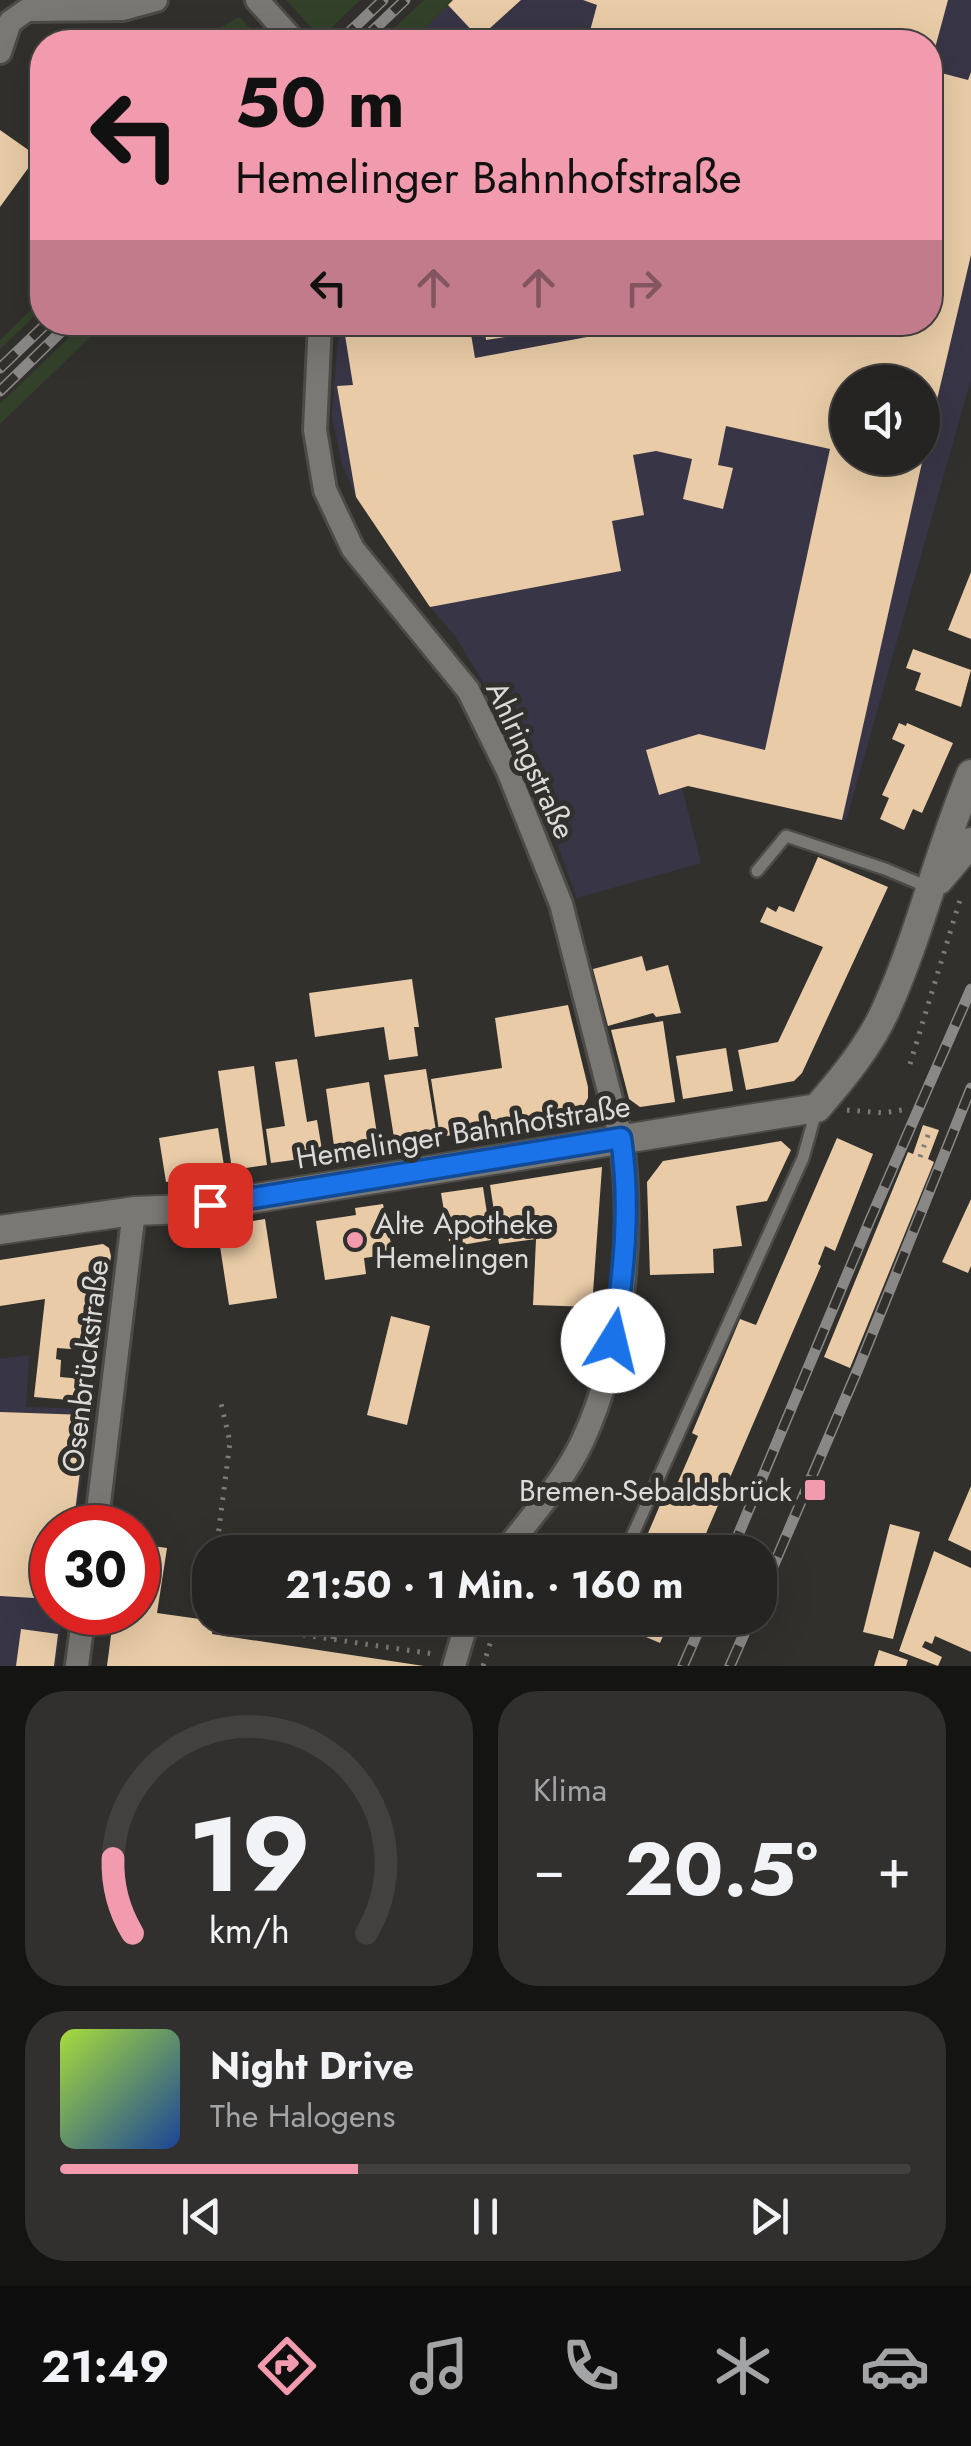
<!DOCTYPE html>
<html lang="de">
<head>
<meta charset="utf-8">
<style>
	:root { --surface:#252422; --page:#31302f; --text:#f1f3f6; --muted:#a3a4a5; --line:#424140; --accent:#f29aae }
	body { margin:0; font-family:Jost,sans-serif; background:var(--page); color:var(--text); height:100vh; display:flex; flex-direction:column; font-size:38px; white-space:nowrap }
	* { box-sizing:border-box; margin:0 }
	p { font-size:32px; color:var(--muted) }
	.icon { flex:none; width:55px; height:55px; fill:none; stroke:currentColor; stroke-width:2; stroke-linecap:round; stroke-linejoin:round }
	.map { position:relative; height:1666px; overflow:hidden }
	.panel { display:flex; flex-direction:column; gap:25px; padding:25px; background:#141413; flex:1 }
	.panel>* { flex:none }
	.banner { position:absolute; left:30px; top:30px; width:912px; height:305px; border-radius:40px; box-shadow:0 10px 40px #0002,0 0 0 2px var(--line); background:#f29aae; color:#111; overflow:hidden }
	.fabs { position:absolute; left:830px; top:365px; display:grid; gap:20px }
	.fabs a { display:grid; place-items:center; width:110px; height:110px; border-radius:50%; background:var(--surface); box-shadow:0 10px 40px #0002,0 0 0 2px var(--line); font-size:50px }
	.speed { position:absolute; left:30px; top:1505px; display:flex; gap:20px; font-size:50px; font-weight:700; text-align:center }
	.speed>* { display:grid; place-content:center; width:130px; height:130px; border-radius:50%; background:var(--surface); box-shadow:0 10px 40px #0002,0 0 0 2px var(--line); line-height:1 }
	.speed .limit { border:15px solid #d22; background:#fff; color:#111 }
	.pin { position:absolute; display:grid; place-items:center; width:85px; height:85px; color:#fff; margin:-42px; border-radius:20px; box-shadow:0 5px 15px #0006 }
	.me { position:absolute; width:110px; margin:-55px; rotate:9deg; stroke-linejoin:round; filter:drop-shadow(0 0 8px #0008) }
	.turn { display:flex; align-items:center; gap:35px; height:210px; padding:0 40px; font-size:45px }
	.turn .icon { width:130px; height:130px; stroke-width:2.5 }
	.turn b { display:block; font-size:70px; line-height:85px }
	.lanes { display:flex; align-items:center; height:95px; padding:0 40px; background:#0003; justify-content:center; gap:50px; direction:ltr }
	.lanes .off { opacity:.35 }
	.big { font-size:75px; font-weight:700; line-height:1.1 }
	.panel .tile { flex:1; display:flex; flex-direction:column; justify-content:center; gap:15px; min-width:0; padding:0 35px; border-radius:40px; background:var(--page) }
	.panel .dial { align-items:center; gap:0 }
	.dial svg { height:260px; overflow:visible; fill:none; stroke:var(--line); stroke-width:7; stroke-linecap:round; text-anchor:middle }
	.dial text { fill:var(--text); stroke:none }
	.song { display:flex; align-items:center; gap:30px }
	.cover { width:120px; height:120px; border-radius:15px; background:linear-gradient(135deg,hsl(80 70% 55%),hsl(220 70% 35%)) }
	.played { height:10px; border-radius:5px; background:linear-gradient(90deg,var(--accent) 35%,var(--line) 35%) }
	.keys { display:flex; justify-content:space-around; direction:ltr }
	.heat { display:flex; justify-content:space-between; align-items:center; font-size:55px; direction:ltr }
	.panel .tiles { flex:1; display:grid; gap:25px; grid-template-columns:1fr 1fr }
	.tile:last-child { grid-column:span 2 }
	.trip { position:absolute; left:192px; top:1535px; width:585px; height:100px; border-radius:40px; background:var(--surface); box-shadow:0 10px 40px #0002,0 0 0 2px var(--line); font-weight:700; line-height:100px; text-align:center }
	.menu { display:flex; height:160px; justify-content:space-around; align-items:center; background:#0f0e0e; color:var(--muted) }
	.menu .icon { width:70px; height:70px }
	.menu .selected { color:var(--accent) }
	.menu b { font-size:45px; color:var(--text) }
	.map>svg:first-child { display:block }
</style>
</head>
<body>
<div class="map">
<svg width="971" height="1666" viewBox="0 0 971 1666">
	<rect width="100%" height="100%" fill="#31302d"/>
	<path fill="#383546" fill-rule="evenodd" d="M 453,0 L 971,0 L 971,379 L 846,821 L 681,784 L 701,863 L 577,898 L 534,781 L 508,723 L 455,636 L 430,607 L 356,497 L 342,465 L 332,416 L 337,348 L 342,323 L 930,322 L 930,42 L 411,42 ZM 848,382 L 922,382 L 922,458 L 848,458 Z
		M 29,1355 L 26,1407 L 91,1409 L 75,1527 L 52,1528 L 52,1612 L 63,1613 L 56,1666 L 0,1666 L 0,1359 Z"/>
	<path fill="#33412a" d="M 286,0 L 360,0 L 321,38 Z
		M 424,0 L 453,0 L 411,42 L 379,42 Z
		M 239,17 L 264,42 L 206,42 L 204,37 Z
		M 42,299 L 42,309 L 0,349 L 0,340 Z
		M 84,323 L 105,323 L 0,424 L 0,404 Z"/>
	<path fill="#e9cca7" d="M 453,0 L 521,0 L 479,38 L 448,5 Z
		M 583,0 L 948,0 L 931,63 L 930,42 L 587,42 L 597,5 Z
		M 930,70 L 968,80 L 971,72 L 971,255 L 924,455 L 922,382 L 848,382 L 848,458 L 923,458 L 842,820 L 688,786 L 659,795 L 646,750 L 699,734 L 765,750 L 830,449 L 726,426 L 718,465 L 733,468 L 723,509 L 683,499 L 692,459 L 656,451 L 633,455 L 644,515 L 612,521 L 621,571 L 430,607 L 356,497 L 337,386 L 353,385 L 344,329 L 356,326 L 356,322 L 469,322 L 475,358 L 587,337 L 585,322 L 930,322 Z
		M 0,130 L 37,156 L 0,207 Z
		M 484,322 L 555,322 L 556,329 L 486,340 Z
		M 971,572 L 971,639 L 948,630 Z
		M 913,649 L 971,670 L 961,707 L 915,690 L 921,673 L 906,668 Z
		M 899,723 L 906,726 L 907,723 L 953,743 L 922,813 L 913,809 L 904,830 L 880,819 L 889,798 L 882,795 L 905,745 L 892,739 Z
		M 818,857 L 888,887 L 802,1073 L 794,1081 L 746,1090 L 738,1050 L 778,1042 L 823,947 L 760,922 L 767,907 L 776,912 L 779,906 L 794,912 Z
		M 642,956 L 646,971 L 668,965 L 681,1013 L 656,1017 L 653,1013 L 608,1026 L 593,969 Z
		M 412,979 L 419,1027 L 414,1027 L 418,1056 L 389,1060 L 384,1027 L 315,1037 L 309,993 Z
		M 568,1005 L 588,1087 L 588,1098 L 582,1109 L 572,1116 L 440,1137 L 431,1079 L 502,1068 L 495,1018 Z
		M 663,1021 L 675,1102 L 640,1107 L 629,1099 L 611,1030 Z
		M 726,1048 L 733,1091 L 683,1099 L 676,1056 Z
		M 297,1059 L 307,1122 L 317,1120 L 323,1156 L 271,1163 L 266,1129 L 285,1126 L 275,1062 Z
		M 254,1066 L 267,1165 L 232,1170 L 218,1071 Z
		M 426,1069 L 437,1137 L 395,1144 L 384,1075 Z
		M 369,1082 L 379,1147 L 335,1153 L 326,1089 Z
		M 923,1125 L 939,1130 L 928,1159 L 934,1162 L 850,1368 L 824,1357 L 908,1152 L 913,1154 Z
		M 218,1128 L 225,1172 L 166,1182 L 159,1138 Z
		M 837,1138 L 873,1154 L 835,1251 L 825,1246 L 818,1264 L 821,1266 L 698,1552 L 640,1552 L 666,1491 L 678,1482 L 698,1436 L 692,1433 L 740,1319 L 756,1325 Z
		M 781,1141 L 791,1150 L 767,1201 L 736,1206 L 742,1246 L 713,1249 L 714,1273 L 650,1275 L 647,1182 L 663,1161 Z
		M 602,1167 L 592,1307 L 533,1305 L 536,1239 L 499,1244 L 490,1185 Z
		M 483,1187 L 491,1240 L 450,1247 L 441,1193 Z
		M 971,1199 L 971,1266 L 968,1273 L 942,1262 Z
		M 383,1204 L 393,1254 L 364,1258 L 366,1274 L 325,1280 L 316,1221 L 356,1215 L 355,1208 Z
		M 265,1219 L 277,1298 L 229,1305 L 217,1227 Z
		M 103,1244 L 109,1248 L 111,1256 L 98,1351 L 57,1348 L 56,1359 L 61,1360 L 60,1377 L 94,1380 L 92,1402 L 34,1397 L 45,1299 L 0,1306 L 0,1260 Z
		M 391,1316 L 430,1326 L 407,1425 L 367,1415 Z
		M 0,1412 L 87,1415 L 73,1528 L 52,1528 L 52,1599 L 0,1596 Z
		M 971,1486 L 971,1551 L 948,1540 Z
		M 890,1524 L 920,1532 L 893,1639 L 863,1632 Z
		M 138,1544 L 167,1548 L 157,1613 L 214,1621 L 212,1634 L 424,1666 L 107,1666 L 114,1612 L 138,1612 Z
		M 934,1551 L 971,1568 L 971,1652 L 935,1636 L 932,1644 L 925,1641 L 922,1647 L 942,1657 L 938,1666 L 899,1651 Z
		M 622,1618 L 671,1618 L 660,1643 L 618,1625 Z
		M 21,1629 L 58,1634 L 54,1666 L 16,1666 Z
		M 879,1650 L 908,1660 L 906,1666 L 874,1666 Z"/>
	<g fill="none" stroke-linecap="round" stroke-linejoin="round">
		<g stroke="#4c4b48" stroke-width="16">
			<path id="service" d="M 757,871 L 786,836 L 885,869 L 928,887
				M 625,1552 L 803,1158 L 817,1108"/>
		</g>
		<g stroke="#4c4b48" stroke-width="28">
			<path id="minor" d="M 257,0 L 295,42
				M 0,52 L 10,22 L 27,10 L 123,9 L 156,0
				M 320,322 L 315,430 L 325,490 L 353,549 L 468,690 L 508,771 L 561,904 L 621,1138 C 635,1231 623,1354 583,1440 C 564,1481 531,1517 504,1552
				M 96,1528 L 134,1211
				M 77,1666 L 84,1612
				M 454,1666 L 468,1618"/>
		</g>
		<g stroke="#4c4b48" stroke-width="32">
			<path id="tertiary" d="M 939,880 L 971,842
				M 0,1230 L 134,1211 L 189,1209 L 817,1108 C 843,1078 871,1044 887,1007 C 921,931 939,850 971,774"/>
		</g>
		<path stroke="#7c7b79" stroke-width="5" stroke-dasharray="2.5 8" stroke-linecap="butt" d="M 910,1064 L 960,900 L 955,898
			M 847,1110 L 883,1113 L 908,1109
			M 920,1157 L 931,1127
			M 216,1552 L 230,1442 L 220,1399
			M 210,1595 L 210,1599
			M 223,1618 L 227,1624 L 434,1654
			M 333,1639 L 336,1618
			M 483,1666 L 498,1618"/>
		<use href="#service" stroke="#797874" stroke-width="11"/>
		<use href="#minor" stroke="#797874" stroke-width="22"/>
		<use href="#tertiary" stroke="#797874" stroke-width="28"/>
		<g stroke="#898886" stroke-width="11">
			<path id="rail" d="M 339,42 L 383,0
				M 361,42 L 405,0
				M 0,368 L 48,322
				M 0,391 L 71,322
				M 731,1552 L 870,1220 L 971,989
				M 760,1597 L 858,1369 L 971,1088
				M 683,1666 L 704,1618
				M 730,1666 L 751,1618"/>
		</g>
		<use href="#rail" stroke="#31302d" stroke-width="8" stroke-dasharray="22" stroke-linecap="butt"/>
	</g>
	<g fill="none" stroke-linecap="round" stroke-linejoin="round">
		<g stroke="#114b97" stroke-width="25">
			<path id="route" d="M 210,1205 L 621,1138 C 631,1206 624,1274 613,1341"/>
		</g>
		<use href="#route" stroke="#1a73e8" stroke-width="18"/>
	</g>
	<g fill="#f29aae" stroke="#31302d" stroke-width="4">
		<circle cx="355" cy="1240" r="10"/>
		<rect x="803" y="1478" width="24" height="24" rx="5"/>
	</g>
	<g text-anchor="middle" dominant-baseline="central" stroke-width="10" stroke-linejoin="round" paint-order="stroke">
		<g font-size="30" fill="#dcdbda" stroke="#31302d">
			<text transform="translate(531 760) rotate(65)">Ahlringstraße</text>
			<text transform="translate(463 1132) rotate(-9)">Hemelinger Bahnhofstraße</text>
			<text transform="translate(85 1366) rotate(-83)">Osenbrückstraße</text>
		</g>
		<g font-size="30" fill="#dcdbda" stroke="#31302d" text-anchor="start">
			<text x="375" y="1223">Alte Apotheke<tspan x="375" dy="34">Hemelingen</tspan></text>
			<text x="792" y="1490" text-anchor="end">Bremen-Sebaldsbrück</text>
		</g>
	</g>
</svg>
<div class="fabs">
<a><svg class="icon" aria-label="sound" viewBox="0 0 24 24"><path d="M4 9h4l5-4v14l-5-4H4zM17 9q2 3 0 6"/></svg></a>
</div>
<div class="speed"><div class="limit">30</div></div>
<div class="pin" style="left:210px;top:1205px;background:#d93025"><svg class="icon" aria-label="arrive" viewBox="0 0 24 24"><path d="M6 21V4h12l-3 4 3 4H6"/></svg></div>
<svg class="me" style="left:613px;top:1341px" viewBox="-20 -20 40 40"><circle r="19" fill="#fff"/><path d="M0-13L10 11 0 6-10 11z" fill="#1a73e8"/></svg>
<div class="trip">21:50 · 1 Min. · 160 m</div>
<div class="banner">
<div class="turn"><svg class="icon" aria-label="left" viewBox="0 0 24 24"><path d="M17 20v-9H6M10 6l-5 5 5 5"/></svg><div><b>50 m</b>Hemelinger Bahnhofstraße</div></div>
<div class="lanes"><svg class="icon" aria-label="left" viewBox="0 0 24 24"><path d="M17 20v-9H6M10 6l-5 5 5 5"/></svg><svg class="icon off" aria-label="ahead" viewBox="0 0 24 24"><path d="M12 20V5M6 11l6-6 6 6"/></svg><svg class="icon off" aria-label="ahead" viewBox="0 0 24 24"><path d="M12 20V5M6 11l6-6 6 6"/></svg><svg class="icon off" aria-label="right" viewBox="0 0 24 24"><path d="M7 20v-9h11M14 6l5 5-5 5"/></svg></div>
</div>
</div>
<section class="panel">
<div class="tiles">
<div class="tile dial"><svg viewBox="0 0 100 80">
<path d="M14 69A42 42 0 1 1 86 69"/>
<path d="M14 69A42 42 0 0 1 8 46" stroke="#f29aae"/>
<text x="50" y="56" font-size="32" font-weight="700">19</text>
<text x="50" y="72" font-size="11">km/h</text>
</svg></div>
<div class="tile"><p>Klima</p>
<div class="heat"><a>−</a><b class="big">20.5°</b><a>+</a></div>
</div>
<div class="tile">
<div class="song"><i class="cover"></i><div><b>Night Drive</b><p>The Halogens</p></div></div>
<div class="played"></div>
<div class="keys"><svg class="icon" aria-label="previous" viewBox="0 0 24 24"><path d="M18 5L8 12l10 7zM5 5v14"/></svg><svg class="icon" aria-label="pause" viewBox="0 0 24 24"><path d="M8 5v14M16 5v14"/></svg><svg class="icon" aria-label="next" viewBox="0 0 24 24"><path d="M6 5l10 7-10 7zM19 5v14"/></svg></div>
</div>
</div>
</section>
<nav class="menu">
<b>21:49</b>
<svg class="icon selected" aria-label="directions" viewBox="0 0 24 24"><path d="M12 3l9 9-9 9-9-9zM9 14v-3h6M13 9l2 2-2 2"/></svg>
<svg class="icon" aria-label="music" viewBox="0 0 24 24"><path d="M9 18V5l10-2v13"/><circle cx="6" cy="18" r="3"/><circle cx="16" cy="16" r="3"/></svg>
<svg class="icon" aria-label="phone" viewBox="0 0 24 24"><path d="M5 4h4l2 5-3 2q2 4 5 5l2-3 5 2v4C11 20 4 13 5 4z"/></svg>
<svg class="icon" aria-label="climate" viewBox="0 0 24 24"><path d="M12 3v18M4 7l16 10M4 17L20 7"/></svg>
<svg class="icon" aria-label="car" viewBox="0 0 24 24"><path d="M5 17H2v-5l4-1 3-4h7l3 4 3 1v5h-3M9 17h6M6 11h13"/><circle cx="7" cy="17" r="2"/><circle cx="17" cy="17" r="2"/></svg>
</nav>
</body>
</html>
